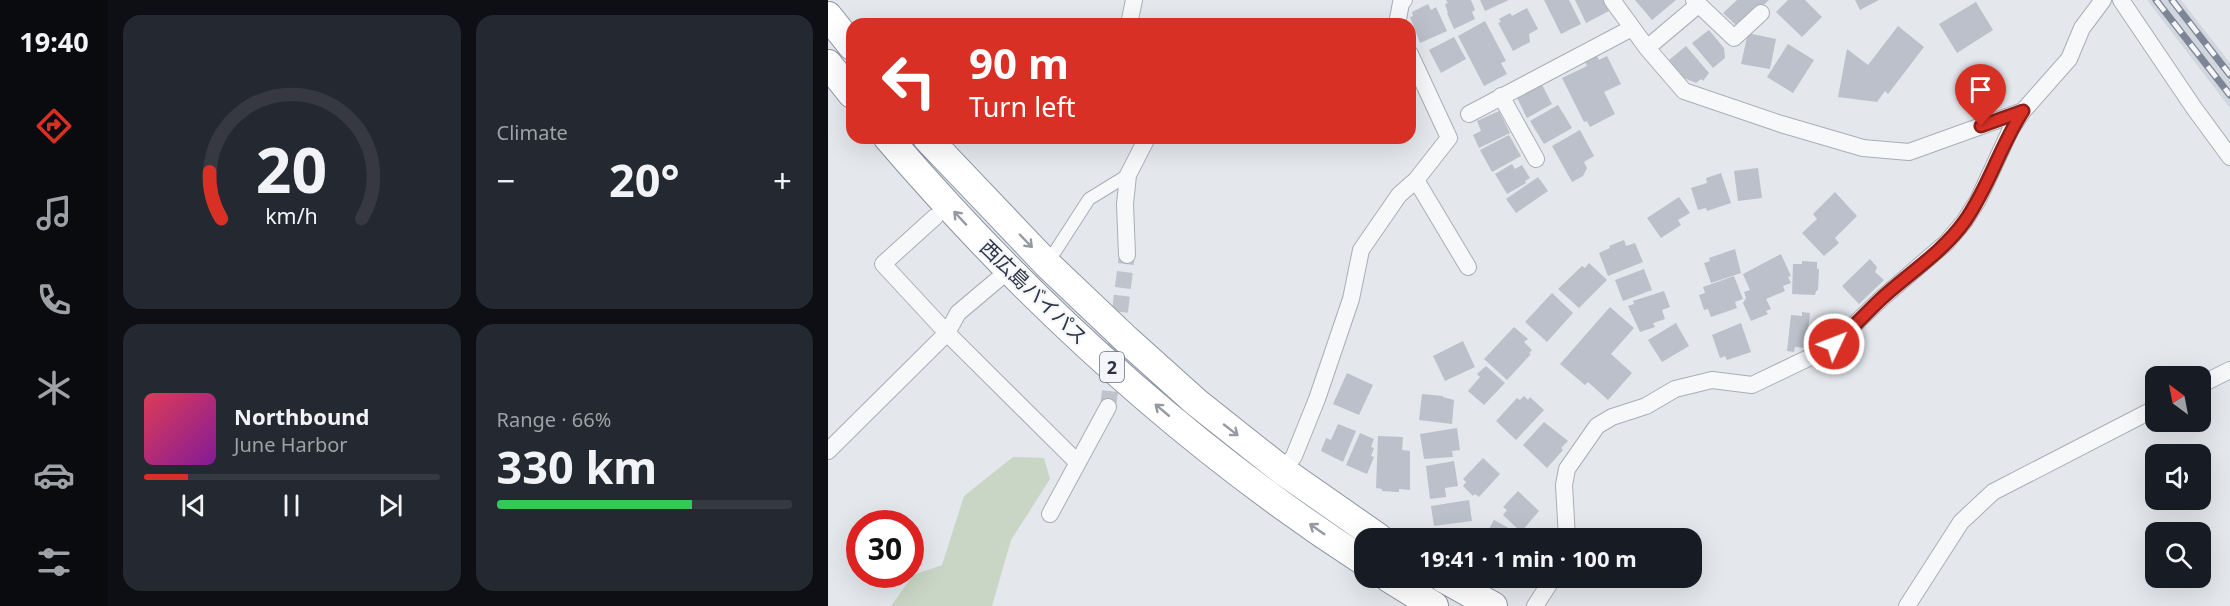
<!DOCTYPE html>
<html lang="en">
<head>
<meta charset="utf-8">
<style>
	:root { --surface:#171b24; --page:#242831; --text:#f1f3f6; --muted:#9ea1a6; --line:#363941; --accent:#d93025 }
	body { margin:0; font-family:"Noto Sans","Noto Sans JP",sans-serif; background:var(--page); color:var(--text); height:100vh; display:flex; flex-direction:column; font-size:22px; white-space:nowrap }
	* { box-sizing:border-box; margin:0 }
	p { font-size:20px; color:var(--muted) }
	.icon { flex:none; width:33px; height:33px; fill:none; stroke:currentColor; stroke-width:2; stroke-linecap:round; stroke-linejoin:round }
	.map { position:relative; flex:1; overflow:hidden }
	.details { display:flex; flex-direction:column; gap:15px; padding:15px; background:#0d0f14; width:720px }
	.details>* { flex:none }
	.hud { position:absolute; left:18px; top:18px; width:570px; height:126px; border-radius:18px; box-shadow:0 6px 24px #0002; background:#d93025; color:#fff; overflow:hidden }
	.needle { width:39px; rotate:328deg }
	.tools { position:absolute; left:1317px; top:366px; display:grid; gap:12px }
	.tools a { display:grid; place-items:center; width:66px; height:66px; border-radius:12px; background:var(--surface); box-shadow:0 6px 24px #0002; font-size:30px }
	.speed { position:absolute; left:18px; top:510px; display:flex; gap:12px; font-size:30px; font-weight:700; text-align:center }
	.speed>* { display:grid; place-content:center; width:78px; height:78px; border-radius:50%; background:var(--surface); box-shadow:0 6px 24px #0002; line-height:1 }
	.speed .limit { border:9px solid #d22; background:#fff; color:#111 }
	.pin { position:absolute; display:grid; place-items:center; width:51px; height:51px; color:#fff; margin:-62px -26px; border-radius:50% 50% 50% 0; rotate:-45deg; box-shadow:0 0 6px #0007 }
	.pin .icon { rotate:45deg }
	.me { position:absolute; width:66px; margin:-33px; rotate:47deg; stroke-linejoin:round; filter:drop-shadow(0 0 4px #0008) }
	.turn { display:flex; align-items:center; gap:21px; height:126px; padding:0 24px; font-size:27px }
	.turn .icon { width:78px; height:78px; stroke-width:2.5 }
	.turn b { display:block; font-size:42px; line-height:51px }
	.big { font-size:45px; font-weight:700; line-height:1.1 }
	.details .widget { flex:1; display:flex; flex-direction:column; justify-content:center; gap:9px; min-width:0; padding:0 21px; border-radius:18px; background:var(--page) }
	.details .dial { align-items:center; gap:0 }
	.dial svg { height:156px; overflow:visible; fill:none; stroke:var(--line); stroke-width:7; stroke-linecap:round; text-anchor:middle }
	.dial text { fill:var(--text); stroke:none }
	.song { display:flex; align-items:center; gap:18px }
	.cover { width:72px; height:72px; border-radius:9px; background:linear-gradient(135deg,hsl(350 70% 55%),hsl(290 70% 35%)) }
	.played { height:6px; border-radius:3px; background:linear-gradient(90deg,var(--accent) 15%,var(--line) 15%) }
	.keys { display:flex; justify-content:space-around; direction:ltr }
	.heat { display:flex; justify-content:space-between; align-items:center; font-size:33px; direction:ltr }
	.charge { height:9px; border-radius:4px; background:linear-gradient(90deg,#34c759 66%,var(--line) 0) }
	.details .tiles { flex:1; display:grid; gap:15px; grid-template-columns:repeat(2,1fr) }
	.trip { position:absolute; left:526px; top:528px; width:348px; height:60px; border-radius:18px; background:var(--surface); box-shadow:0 6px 24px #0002; font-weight:700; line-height:60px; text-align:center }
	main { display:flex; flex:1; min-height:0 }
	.tabs { display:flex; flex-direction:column; width:108px; justify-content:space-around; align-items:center; background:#090b0e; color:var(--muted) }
	.tabs .icon { width:42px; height:42px }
	.tabs .current { color:var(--accent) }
	.tabs b { font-size:27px; color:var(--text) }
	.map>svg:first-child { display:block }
</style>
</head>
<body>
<main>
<nav class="tabs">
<b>19:40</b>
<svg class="icon current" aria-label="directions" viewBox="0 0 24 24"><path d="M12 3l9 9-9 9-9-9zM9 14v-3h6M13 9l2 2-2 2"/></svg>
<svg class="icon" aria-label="music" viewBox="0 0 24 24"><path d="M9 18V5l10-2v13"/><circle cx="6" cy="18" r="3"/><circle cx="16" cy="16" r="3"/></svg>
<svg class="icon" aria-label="phone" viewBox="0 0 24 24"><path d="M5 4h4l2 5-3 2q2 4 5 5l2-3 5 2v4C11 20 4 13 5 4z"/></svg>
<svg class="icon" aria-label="climate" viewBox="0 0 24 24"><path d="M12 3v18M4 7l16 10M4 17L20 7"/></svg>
<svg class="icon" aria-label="car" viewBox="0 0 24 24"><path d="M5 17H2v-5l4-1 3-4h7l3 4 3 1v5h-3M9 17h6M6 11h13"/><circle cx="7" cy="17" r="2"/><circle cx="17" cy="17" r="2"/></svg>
<svg class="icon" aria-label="filters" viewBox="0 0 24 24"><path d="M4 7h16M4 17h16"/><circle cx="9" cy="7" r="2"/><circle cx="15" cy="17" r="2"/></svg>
</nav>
<section class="details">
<div class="tiles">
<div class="widget dial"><svg viewBox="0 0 100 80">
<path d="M14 69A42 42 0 1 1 86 69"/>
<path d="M14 69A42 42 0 0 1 8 45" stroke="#d93025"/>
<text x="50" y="56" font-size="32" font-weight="700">20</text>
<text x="50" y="72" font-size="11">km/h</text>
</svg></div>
<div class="widget"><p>Climate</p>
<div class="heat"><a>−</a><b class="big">20°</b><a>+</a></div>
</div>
<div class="widget">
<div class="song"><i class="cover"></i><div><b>Northbound</b><p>June Harbor</p></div></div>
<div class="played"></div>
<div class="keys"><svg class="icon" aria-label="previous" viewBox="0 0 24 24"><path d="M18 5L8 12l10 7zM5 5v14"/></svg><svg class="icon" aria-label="pause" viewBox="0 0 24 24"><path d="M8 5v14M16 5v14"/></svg><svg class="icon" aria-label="next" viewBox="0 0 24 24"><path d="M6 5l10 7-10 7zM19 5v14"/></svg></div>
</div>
<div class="widget"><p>Range · 66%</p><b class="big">330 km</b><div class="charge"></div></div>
</div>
</section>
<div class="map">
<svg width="1402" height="606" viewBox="0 0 1402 606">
	<rect width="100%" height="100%" fill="#e4e7ec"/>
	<path fill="#d2d6de" d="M 1319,0 L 1353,0 L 1402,63 L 1402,108 Z"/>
	<path fill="#c9d6c5" d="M 185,457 L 216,458 L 222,479 L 183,540 L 164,606 L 63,606 L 85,575 L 114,565 L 136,496 Z"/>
	<path fill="#bbc0ca" d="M 618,0 L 643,0 L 647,10 L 644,12 L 647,19 L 626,29 L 619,13 L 620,13 L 617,4 L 620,3 Z
		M 652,0 L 681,0 L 657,11 Z
		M 716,0 L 741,0 L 753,24 L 733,34 Z
		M 747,0 L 775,0 L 781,11 L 758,23 Z
		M 807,0 L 848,0 L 824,20 Z
		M 909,0 L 941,0 L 911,28 L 895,13 Z
		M 960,0 L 977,0 L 994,17 L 974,37 L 948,12 Z
		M 1027,0 L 1051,0 L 1032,10 Z
		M 1148,2 L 1165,30 L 1129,53 L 1111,24 Z
		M 600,4 L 603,10 L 608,7 L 619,31 L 592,43 L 582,17 L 585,16 L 584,12 Z
		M 699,8 L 710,29 L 701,34 L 702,42 L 685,51 L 670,23 L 673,22 L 671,19 L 682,13 L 684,16 Z
		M 657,21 L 678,61 L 673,63 L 679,74 L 656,86 L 630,36 Z
		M 1070,26 L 1096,47 L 1060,94 L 1057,91 L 1049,102 L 1010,97 L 1019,49 L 1040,65 Z
		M 881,30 L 896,48 L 897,58 L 885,68 L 864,43 Z
		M 920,33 L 948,39 L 942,69 L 913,64 Z
		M 626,37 L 638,59 L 613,73 L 601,50 Z
		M 960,44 L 986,60 L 965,93 L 939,77 Z
		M 858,46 L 881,73 L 875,81 L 873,79 L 868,83 L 856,78 L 841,60 Z
		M 768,54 L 771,60 L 779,56 L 793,84 L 776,92 L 787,114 L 762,127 L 759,121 L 756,122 L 734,78 L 759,66 L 756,60 Z
		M 712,81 L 724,104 L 699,118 L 687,94 Z
		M 730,105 L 744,128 L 716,144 L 702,121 Z
		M 671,111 L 682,133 L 651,148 L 645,135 L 653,131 L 649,121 Z
		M 752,130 L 766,156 L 756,162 L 759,168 L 755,176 L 744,182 L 724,146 Z
		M 681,135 L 693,156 L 664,172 L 652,150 Z
		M 684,164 L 687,169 L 694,165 L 702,178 L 697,181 L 698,183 L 679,194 L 667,174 Z
		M 930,168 L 934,198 L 910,201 L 906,171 Z
		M 893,173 L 903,203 L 879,211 L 878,208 L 870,210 L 863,188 L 879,183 L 878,178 Z
		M 710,177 L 720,191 L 688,213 L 678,199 Z
		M 1007,192 L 1029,216 L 1007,238 L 1011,243 L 996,256 L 974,233 L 989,219 L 985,214 Z
		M 851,197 L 862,213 L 850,220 L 853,225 L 833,238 L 819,218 Z
		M 796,240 L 798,246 L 807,243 L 815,262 L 780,276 L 771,253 L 782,248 L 781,246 Z
		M 907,249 L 913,273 L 883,283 L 876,263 L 882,261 L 881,258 Z
		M 953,254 L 963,276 L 960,277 L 963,283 L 955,286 L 957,291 L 938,299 L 943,309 L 938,311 L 940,314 L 923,321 L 915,303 L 918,298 L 916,292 L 922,290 L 915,274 Z
		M 1042,259 L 1049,267 L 1047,272 L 1056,280 L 1031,304 L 1014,286 Z
		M 974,261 L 989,262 L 989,269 L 991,269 L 990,290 L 988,291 L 987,295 L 964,294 L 965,264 L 974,264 Z
		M 761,263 L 779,280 L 751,308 L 730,289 L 754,266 L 757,268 Z
		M 816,269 L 824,290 L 795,301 L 787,280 Z
		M 906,276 L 915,299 L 907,302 L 909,308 L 883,317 L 880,309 L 876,310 L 871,295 L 877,293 L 875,287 Z
		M 836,291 L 842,307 L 834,310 L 837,319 L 825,323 L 827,327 L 812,332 L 800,306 L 806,304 L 805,301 Z
		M 724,293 L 745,313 L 719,342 L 697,322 Z
		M 782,307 L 806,328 L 783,354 L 804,373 L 780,400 L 760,382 L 757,385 L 732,364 Z
		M 974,312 L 982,313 L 978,348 L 967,347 L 966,352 L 959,351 L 963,315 L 974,316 Z
		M 848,323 L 861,346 L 834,362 L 820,340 Z
		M 913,323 L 923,352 L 899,360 L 897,356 L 892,358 L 884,335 Z
		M 686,327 L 700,339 L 696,342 L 704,350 L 701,353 L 703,354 L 679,380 L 656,359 Z
		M 635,341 L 647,367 L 617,381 L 605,356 Z
		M 658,366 L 677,383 L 656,405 L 640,391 L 652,377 L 649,374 Z
		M 519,373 L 545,385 L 531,415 L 505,404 Z
		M 594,394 L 615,396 L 615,397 L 626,400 L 624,424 L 591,420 Z
		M 696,396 L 700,400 L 702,397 L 716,410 L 688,440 L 668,421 L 689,398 L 692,400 Z
		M 716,422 L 740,441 L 733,448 L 735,450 L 719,468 L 695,445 Z
		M 510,424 L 528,431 L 515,462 L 493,451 L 498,438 L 503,440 Z
		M 629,428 L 632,450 L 624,451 L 625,457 L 596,459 L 592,434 Z
		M 532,433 L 546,439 L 543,447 L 546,448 L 543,456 L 546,457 L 539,474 L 518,465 Z
		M 550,436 L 575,437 L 574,450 L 582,451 L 582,490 L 571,489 L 571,492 L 554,491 L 554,489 L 548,488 Z
		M 655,458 L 672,474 L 651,497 L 647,494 L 645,496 L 635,486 L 638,482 L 635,479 Z
		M 626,461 L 630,486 L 617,488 L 618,497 L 602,499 L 598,466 Z
		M 690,491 L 711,511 L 693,532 L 675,515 L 679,510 L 675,507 Z
		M 641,500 L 644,521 L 606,526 L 603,506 Z
		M 666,520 L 686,531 L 681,538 L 656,538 Z"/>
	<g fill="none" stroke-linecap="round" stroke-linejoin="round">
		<path stroke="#bfc3cb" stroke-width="16" stroke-dasharray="16 8" stroke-linecap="butt" d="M 280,407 L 299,255"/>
		<g stroke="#a9aeb7" stroke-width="14">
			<path id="pedestrian" d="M 219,264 L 261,199 L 300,175"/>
		</g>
		<g stroke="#a9aeb7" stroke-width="18">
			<path id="minor" d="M 784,0 L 819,48 L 856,91 L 953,124 L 1035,148 L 1081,152 L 1195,111
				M 866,0 L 906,38 L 933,13
				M 1293,0 L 1366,108 L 1402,157
				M 301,24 L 306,0
				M 569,24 L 573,3 L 576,0
				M 819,48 L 870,5
				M 673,96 L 708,159
				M 641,114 L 804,28
				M 588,180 L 640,267
				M 299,255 L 297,204 L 300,175 L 319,138
				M 181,270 L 130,313 L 119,333 L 249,462
				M 1372,385 L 1402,370
				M 0,451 L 119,333 L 55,264 L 107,217
				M 455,471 L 466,456 L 489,399 L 523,299 L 533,250 L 571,195 L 588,180 L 621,138 L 582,54
				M 222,514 L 280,407
				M 739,538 L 736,485 L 739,469 L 769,426 L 784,417 L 818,406 L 847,389 L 884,380 L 924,385 L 995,351 L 1006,344 L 1053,299 L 1118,243 L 1136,222 L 1150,200 L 1183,129 L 1195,111 L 1241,59 L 1254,28 L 1275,0
				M 707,606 L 725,578
				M 1079,606 L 1133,522 L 1165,492 L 1328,408"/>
		</g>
		<g stroke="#8b94a3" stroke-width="30">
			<path id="trunk" d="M 0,16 L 24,46
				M 0,64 L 24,94
				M 60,138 C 199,300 358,446 537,562
				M 99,138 L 219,264 L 299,340 L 368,402 L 455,471 L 551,538
				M 561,578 L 606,606
				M 615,578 L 665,606"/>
		</g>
		<use href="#pedestrian" stroke="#f7f8fa" stroke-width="12"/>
		<use href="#minor" stroke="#f7f8fa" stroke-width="16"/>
		<use href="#trunk" stroke="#fff" stroke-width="28"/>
		<g stroke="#7d8696" stroke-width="7">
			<path id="rail" d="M 1328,0 L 1402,95
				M 1344,0 L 1402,75"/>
		</g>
		<use href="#rail" stroke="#f4f6f9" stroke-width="4.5" stroke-dasharray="14" stroke-linecap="butt"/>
	</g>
	<defs><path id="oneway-shaft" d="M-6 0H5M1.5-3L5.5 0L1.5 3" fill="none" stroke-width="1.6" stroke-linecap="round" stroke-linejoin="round" transform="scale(1.5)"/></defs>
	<g stroke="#959aa2">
		<use href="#oneway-shaft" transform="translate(132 218) rotate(-133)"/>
		<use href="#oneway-shaft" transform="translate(198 241) rotate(46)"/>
		<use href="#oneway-shaft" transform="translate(334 410) rotate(-140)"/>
		<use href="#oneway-shaft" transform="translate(403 430) rotate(38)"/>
		<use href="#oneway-shaft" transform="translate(489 529) rotate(-145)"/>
	</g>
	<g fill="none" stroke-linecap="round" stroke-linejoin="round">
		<g stroke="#8d1f18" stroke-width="15">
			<path id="route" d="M 1006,344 C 1023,330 1037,314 1053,299 C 1081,273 1114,253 1137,221 C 1161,187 1172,146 1195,111 L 1153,126"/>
		</g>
		<use href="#route" stroke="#d93025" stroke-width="10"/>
	</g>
	<g text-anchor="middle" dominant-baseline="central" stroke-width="4.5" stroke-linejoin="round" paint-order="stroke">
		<rect fill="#f4f6f9" stroke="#676e7b" stroke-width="1.5" x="272" y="352" width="24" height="30" rx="4.5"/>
		<g font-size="18" font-weight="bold" fill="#2b3445">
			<text x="284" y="367">2</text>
		</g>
		<g font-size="20" fill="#2b3445" stroke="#f4f6f9">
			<text transform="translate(206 292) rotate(44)">西広島バイパス</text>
		</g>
	</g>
</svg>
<div class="tools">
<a><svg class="needle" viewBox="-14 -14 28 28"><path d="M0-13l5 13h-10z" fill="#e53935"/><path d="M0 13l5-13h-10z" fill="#9ea1a6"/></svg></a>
<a><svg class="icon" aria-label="sound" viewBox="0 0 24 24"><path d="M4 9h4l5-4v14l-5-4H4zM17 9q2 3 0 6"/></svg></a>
<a><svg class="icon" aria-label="search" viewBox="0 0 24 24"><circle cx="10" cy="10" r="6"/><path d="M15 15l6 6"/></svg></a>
</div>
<div class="speed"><div class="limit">30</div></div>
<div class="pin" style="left:1153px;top:126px;background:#d93025"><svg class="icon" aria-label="arrive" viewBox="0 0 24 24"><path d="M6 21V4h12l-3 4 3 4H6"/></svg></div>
<svg class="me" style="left:1006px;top:344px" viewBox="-20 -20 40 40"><circle r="17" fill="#d93025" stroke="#fff" stroke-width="3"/><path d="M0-11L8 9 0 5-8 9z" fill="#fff"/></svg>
<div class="trip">19:41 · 1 min · 100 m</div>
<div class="hud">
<div class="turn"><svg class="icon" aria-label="left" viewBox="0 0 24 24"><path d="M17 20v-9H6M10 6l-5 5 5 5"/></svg><div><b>90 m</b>Turn left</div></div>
</div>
</div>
</main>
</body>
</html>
